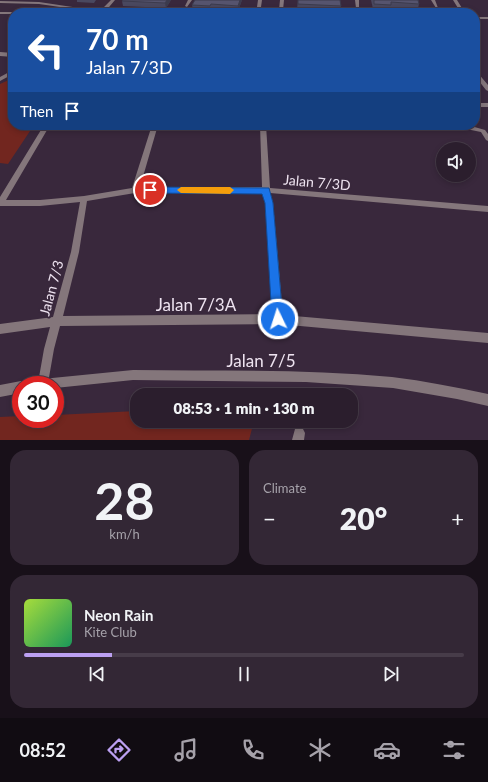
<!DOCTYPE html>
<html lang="en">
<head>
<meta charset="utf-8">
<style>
	:root { --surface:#2b1e2d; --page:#332735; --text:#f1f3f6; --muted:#a6a2aa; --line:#473c49; --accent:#bca0f2 }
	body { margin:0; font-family:Lato,sans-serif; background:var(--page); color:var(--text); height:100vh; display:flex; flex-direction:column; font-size:15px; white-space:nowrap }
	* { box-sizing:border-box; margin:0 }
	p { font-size:13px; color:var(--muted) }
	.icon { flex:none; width:22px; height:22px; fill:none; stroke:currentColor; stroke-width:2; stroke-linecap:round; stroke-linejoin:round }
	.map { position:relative; height:440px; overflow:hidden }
	.details { display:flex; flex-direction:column; gap:10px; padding:10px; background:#181019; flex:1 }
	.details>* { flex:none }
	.hud { position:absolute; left:8px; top:8px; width:472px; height:122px; border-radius:16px; box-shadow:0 2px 6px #0003,0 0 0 1px var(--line); background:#1a4fa0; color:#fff; overflow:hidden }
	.tools { position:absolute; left:436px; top:142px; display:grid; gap:8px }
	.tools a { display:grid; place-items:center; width:40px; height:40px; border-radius:50%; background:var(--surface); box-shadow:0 2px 6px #0003,0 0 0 1px var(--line); font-size:20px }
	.speed { position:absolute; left:12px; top:376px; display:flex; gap:8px; font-size:20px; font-weight:700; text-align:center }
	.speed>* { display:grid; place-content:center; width:52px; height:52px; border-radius:50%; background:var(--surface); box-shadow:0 2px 6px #0003,0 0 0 1px var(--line); line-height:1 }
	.speed .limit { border:6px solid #d22; background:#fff; color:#111 }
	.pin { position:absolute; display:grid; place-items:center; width:34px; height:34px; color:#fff; margin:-17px; border:2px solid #fff; border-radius:50%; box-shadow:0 1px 4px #0007 }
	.me { position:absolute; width:44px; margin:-22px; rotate:356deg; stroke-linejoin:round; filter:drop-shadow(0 0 3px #0008) }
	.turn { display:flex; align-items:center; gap:14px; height:84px; padding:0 12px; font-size:18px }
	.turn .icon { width:52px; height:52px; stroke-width:2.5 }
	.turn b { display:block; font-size:28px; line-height:34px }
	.then { display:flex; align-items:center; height:38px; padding:0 12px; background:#0003; gap:8px; font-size:15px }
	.big { font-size:30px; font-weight:800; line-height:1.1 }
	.details .widget { flex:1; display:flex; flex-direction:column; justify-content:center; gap:6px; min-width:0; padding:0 14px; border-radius:16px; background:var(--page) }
	.details .dial { align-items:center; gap:0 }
	.dial b { font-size:52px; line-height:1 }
	.song { display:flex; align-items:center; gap:12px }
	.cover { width:48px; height:48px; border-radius:6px; background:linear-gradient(135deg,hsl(80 70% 55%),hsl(150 70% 35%)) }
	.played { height:4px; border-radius:2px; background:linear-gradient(90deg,var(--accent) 20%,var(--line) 20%) }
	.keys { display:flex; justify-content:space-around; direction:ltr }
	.heat { display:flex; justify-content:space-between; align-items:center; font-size:22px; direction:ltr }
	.details .tiles { flex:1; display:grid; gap:10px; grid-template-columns:1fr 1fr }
	.widget:last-child { grid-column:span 2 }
	.trip { position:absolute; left:130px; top:388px; width:228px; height:40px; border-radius:16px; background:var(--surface); box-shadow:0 2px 6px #0003,0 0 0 1px var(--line); font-weight:800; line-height:40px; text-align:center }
	.tab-bar { display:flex; height:64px; justify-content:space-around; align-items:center; background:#110c12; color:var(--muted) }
	.tab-bar .icon { width:28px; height:28px }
	.tab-bar .current { color:var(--accent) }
	.tab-bar b { font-size:18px; color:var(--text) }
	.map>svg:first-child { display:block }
</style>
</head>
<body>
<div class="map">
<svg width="488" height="440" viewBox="0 0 488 440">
	<rect width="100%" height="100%" fill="#39283c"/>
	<path fill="#72261f" d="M 13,78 L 13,125 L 34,125 L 8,164 L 0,163 L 0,84 Z
		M 137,411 L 137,421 L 254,421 L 249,440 L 0,440 L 0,417 L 21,416 L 21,419 L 55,419 L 55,415 Z"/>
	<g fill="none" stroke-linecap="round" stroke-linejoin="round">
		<path fill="#84767b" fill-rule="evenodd" d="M 111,0 L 115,0 L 104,13 L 100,13 L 100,11 Z
			M 188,0 L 192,0 L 187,7 L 185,6 Z
			M 258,0 L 262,0 L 261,7 L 259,8 L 257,7 Z
			M 280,0 L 284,0 L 283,10 L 281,11 L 279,10 Z
			M 355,0 L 359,0 L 359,9 L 356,8 Z
			M 431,0 L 435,0 L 438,8 L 436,8 Z
			M 453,0 L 457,0 L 465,13 L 461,13 Z
			M 0,12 L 13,12 L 15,13 L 13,13 L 13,14 L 0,14 Z
			M 0,52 L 13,53 L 13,57 L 0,56 Z
			M 13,70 L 13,74 L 0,81 L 0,77 Z
			M 475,71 L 477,72 L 488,85 L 488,91 L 486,90 L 475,76 Z
			M 475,103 L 488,103 L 488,107 L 475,107 Z
			M 44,125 L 50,125 L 6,200 L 40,200 L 84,196 L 132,188 L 152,125 L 158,125 L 140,187 L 262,187 L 260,125 L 266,125 L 270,188 L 488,206 L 488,212 L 270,193 L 273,203 L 283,315 L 488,333 L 488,343 L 278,324 L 60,326 L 54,349 L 48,383 L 48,385 L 38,385 L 38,383 L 44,349 L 50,327 L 0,334 L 0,324 L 53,317 L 71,252 L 80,202 L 40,206 L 0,206 L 0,197 ZM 135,193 L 263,193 L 265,203 L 273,314 L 63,316 L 79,252 L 87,201 Z
			M 431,125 L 471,126 L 485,130 L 488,134 L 488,141 L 486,140 L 481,132 L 471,130 L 434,127 Z
			M 299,427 L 303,429 L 305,433 L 304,440 L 292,440 L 295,429 Z"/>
		<path fill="#84767b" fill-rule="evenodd" d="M 0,1 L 39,2 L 113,13 L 102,13 L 39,4 L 0,3 Z
			M 475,17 L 488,17 L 488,19 L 475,19 Z
			M 133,370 C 219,371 306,369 392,377 C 424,381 456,387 488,394 L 488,406 L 457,399 L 393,388 L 306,382 L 133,380 L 55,388 L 55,385 L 27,385 L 28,381 L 32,380 Z
			M 21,381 L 25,383 L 26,385 L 21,385 L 21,393 L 0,397 L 0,385 Z"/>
	</g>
	<path fill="#4a485f" d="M 77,0 L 96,0 L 94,3 L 77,2 Z
		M 171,0 L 166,8 L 123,6 L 122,1 Z
		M 242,0 L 238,11 L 211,9 L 210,11 L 193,10 L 192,5 Z
		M 298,0 L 341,6 L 340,11 L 297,9 Z
		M 371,0 L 418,0 L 419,4 L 418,8 L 391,7 L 390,10 L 373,9 Z"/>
	<path fill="#3c3b4d" d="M 167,0 L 171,0 L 166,8 L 165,3 Z
		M 240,0 L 242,0 L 238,11 L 238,6 Z"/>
	<path fill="#56546e" stroke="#3c3b4d" d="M 123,0 L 167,0 L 165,3 L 122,1 Z
		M 195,0 L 240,0 L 238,6 L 211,4 L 210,6 L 192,5 Z
		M 298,0 L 340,0 L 341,6 L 298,4 Z
		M 374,0 L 418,0 L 419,4 L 391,2 L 391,5 L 374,4 Z"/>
	<path fill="#1a73e8" stroke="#114b97" d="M 150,187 L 269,188 L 273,203 L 283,319 L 282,323 L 278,324 L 274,323 L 272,319 L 265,203 L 262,194 L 150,193 L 146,190 Z"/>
	<path fill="#f59e0b" d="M 181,187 L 230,187 L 234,190 L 230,194 L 181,193 L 177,190 Z"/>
	<g text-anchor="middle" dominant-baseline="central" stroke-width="4" stroke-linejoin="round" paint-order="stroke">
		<g font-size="14" fill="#eee3f0" stroke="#39283c">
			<text transform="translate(317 182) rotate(5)">Jalan 7/3D</text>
			<text transform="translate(51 288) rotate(-75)">Jalan 7/3</text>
		</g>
		<g font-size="17" fill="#eee3f0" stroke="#39283c">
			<text x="196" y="304">Jalan 7/3A</text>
			<text x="261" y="360">Jalan 7/5</text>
		</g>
	</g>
</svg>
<div class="tools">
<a><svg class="icon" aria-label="sound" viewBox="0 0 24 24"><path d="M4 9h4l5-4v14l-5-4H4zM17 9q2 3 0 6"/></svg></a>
</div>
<div class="speed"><div class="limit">30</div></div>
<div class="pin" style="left:150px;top:190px;background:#d93025"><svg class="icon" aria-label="arrive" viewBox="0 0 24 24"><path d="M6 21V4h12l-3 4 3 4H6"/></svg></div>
<svg class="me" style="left:278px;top:319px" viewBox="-20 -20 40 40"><circle r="17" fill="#1a73e8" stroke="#fff" stroke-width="3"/><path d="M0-11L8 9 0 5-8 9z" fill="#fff"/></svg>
<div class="trip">08:53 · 1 min · 130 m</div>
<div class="hud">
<div class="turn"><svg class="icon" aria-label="left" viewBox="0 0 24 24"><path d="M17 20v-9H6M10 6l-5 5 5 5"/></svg><div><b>70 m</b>Jalan 7/3D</div></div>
<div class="then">Then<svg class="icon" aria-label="arrive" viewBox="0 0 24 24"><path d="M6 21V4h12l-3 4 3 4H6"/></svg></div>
</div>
</div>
<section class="details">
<div class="tiles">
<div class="widget dial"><b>28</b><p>km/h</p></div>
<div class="widget"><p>Climate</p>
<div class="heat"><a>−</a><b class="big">20°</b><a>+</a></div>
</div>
<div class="widget">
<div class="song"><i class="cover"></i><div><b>Neon Rain</b><p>Kite Club</p></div></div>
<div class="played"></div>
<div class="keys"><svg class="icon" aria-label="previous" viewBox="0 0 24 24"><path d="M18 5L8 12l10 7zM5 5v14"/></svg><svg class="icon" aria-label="pause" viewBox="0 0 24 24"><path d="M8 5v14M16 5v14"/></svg><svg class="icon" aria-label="next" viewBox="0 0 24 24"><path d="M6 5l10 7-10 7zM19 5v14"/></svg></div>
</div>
</div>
</section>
<nav class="tab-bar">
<b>08:52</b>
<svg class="icon current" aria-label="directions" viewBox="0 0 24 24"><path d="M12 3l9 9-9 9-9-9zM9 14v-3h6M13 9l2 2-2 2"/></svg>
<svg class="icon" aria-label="music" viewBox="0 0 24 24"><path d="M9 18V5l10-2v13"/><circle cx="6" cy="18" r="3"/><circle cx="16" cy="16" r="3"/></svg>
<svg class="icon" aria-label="phone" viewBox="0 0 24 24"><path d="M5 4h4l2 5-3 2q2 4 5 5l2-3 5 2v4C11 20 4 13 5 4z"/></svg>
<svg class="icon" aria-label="climate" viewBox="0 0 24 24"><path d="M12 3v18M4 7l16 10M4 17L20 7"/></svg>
<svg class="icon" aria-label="car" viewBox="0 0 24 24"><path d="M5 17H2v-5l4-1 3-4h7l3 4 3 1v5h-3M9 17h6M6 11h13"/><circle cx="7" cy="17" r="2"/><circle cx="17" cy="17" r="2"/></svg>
<svg class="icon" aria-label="filters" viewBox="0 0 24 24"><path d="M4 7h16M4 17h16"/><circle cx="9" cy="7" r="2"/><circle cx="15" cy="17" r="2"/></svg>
</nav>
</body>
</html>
